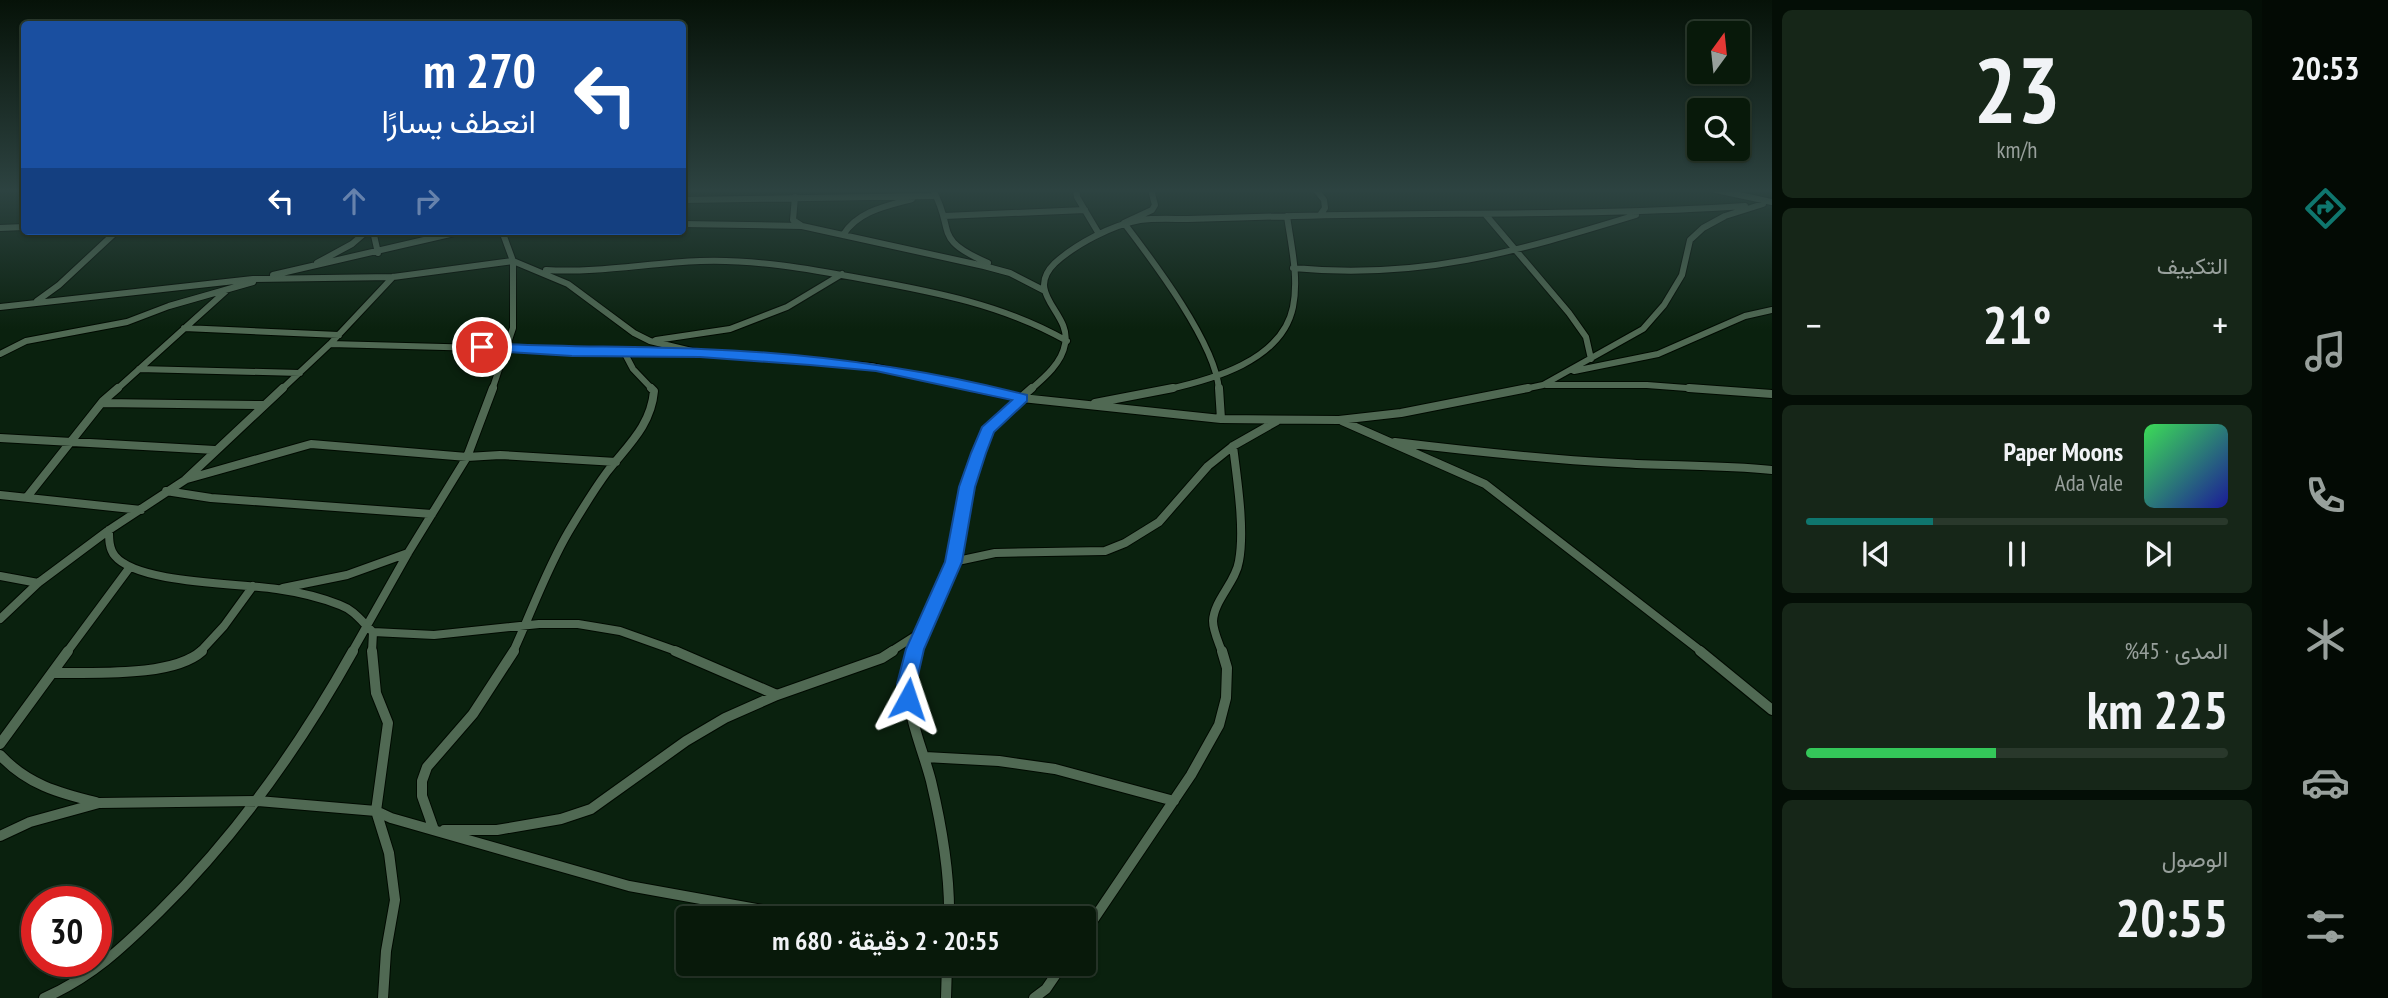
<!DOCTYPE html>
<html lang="ar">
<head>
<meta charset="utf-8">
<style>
	:root { --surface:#08190a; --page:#162618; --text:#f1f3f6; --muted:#98a09c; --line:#29382b; --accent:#0f766e }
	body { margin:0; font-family:"PT Sans Narrow",Vazirmatn,sans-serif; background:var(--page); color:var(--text); direction:rtl; height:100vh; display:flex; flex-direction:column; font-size:26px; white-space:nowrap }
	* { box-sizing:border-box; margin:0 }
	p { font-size:23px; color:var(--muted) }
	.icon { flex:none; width:38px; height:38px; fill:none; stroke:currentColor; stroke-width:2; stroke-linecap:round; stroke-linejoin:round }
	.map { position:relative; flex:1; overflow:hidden; direction:ltr }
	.drawer { display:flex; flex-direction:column; gap:10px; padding:10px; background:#040e06; width:490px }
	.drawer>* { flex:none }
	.top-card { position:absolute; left:21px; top:21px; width:665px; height:214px; border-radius:7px; box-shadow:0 2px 5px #0004,0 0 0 2px var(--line); direction:rtl; background:#1a4fa0; color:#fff; overflow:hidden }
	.needle { width:46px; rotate:15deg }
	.tools { position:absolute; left:1687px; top:21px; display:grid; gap:14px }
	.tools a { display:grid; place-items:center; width:63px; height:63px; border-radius:7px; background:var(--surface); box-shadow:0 2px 5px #0004,0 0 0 2px var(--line); font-size:35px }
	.speed { position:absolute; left:21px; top:886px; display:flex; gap:14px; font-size:35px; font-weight:700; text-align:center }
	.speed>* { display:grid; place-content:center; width:91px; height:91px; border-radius:50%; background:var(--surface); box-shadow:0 2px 5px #0004,0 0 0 2px var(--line); line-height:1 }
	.speed .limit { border:10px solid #d22; background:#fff; color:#111 }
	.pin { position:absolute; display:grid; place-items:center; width:60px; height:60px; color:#fff; margin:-30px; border:4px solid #fff; border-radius:50%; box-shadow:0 2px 7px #0007 }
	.me { position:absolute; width:77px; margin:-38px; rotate:5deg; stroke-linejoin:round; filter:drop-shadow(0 0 5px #0008) }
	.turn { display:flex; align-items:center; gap:24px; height:147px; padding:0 35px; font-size:32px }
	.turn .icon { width:91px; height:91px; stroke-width:2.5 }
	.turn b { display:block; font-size:49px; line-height:60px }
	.lanes { display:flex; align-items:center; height:66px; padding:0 35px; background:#0003; justify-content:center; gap:35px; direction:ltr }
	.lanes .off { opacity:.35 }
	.big { font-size:52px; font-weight:600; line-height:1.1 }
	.drawer .card { flex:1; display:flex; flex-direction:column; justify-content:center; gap:10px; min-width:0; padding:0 24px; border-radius:10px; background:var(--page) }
	.drawer .dial { align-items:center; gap:0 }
	.dial b { font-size:91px; line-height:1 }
	.song { display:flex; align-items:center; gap:21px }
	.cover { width:84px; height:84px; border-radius:10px; background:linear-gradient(135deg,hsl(130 70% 55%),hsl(240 70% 35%)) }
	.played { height:7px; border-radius:4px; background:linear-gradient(90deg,var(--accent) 30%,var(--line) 30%) }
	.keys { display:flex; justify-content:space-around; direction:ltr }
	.heat { display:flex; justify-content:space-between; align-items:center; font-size:38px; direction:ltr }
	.charge { height:10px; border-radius:5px; background:linear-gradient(90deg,#34c759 45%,var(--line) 0) }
	.trip { position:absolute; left:676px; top:906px; width:420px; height:70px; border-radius:7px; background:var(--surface); box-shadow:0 2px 5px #0004,0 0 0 2px var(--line); font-weight:600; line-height:70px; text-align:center; direction:rtl }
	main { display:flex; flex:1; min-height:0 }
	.menu { display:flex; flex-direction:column; width:126px; justify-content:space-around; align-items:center; background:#030a04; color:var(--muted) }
	.menu .icon { width:49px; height:49px }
	.menu .active { color:var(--accent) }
	.menu b { font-size:32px; color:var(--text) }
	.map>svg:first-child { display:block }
</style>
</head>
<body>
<main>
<nav class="menu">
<b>20:53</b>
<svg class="icon active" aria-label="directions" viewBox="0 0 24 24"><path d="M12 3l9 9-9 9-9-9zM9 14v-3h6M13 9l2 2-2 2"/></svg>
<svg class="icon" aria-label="music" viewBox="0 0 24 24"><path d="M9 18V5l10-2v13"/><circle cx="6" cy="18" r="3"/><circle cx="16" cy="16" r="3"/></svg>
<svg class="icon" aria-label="phone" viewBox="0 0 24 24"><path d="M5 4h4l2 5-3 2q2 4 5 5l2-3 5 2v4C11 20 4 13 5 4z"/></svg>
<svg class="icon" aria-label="climate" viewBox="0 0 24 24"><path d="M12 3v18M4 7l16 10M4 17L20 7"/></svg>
<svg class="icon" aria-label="car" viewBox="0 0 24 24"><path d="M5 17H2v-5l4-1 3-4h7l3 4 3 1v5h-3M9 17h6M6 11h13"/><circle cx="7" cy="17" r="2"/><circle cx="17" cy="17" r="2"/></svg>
<svg class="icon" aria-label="filters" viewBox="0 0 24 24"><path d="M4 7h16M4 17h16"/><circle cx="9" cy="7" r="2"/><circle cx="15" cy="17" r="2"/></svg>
</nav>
<section class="drawer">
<div class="card dial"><b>23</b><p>km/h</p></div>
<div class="card"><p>التكييف</p>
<div class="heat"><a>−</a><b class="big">21°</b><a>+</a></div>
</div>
<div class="card">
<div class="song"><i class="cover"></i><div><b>Paper Moons</b><p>Ada Vale</p></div></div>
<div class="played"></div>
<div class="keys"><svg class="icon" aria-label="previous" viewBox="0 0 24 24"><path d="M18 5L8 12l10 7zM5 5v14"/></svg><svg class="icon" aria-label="pause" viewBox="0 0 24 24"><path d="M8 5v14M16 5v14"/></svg><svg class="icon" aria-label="next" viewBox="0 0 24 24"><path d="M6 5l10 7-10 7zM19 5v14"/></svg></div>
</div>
<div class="card"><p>المدى · 45%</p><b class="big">225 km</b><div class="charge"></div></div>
<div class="card"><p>الوصول</p><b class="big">20:55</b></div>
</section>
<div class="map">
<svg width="1772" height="998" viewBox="0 0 1772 998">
	<rect width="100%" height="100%" fill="#0a210e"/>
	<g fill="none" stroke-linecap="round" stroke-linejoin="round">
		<g stroke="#000a00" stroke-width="8">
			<path id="street-far2" d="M 933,190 C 956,232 931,238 988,263
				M 1076,190 L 1077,197 L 1099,234
				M 1151,190 L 1155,205 L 1152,210 L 1124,223 C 1153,261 1216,344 1219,390
				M 1316,190 L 1324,200 L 1325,208 L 1320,215
				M 1716,190 L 1772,202
				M 795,197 L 793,220 L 802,226
				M 682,200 L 933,196
				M 1485,214 L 1569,313 L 1586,337 L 1591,359
				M 944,216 L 1085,210
				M 682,224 L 802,226 L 984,266 L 1010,273 L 1045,291
				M 0,228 L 24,227
				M 373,231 L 378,253
				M 843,235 C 858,211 886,206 912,199
				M 317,263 L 352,244 L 367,231
				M 1293,268 C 1421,280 1515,252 1636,215
				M 546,270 C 598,273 648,263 700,261 C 755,259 810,269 864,279 C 935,292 1004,305 1067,341
				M 273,275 L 463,231
				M 37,301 L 59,285 L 117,231
				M 0,307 L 253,279 L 393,277 L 513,261 L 568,284 L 634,333 L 650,341 L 700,353 L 871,366 L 983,390
				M 184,328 L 339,335
				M 656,340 L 730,329 L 787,307 L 842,274
				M 330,344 L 680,353
				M 624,352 L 633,369 L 653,390
				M 0,354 L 26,341 L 127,322 L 169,306 L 253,282
				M 139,369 L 300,373
				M 1574,371 L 1658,354 L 1745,316 L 1772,310
				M 1546,385 L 1647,385 L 1713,390
				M 116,390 L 226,291
				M 281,390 L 330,344 L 393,277
				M 492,390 L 513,328 L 513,261 L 502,231
				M 1030,390 C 1044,378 1062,363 1065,344 C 1072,313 1023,294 1055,263 C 1076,244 1112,225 1140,220 C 1155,218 1172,219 1188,219 C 1223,218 1258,217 1294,216 C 1444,212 1595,216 1745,206
				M 1165,390 C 1211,380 1282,361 1293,307 C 1299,277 1291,245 1287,216
				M 1519,390 L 1543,385 L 1643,329 L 1664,305 L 1682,275 L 1690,240 L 1703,228 L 1725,216 L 1763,204"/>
		</g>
		<g stroke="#000a00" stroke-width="10">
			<path id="street-far1" d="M 975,388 L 1022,398 L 1221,419 L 1339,420 L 1401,413 L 1528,388
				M 1219,388 L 1221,419
				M 1689,388 L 1772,394
				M 102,403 L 264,405
				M 1095,403 L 1173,388
				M 1342,421 L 1485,484 L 1702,652
				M 0,438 L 215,450
				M 1395,442 C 1469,451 1543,459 1618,463 C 1669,466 1720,465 1772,470
				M 187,479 L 311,444 L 467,457 L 500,455 L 616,462
				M 166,491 L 211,498 L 432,514
				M 0,495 L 141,510
				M 27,497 L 103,401 L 118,388
				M 109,530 C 109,539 109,549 115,556 C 138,584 240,583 277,589 C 298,592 320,597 340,605 C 354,610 362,622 373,632 L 372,652
				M 953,562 L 995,553 L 1105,551 L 1125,543 L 1159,522 L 1208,466 L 1233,446 L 1277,421
				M 0,576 L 38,583
				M 283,588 L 347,575 L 408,553
				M 0,619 L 38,583 L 109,530 L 185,480 L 283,388
				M 373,632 L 434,635 L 539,624 L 578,624 L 620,631 L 679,652
				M 67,652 L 130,567
				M 200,652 L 224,626 L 253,586
				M 352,652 L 408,553 L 467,457 L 493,388
				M 513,652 C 532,611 546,570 569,531 C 581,511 593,491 607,472 C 627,446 651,426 654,391 L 651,388
				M 890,652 L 923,631
				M 913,652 L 948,576 L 970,474 L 981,441 L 998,418 L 1032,388
				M 1222,652 C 1219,643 1213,631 1213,621 C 1214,600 1236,582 1239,561 C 1245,529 1237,479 1233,446"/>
		</g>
		<g stroke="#000a00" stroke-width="12">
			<path id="street" d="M 372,651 L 376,693 L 388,723 L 376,811 L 389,853 L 395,900 L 386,951 L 383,998
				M 675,651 L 777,695
				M 914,651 C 897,698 919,735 931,781 C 941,823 950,876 949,919
				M 1700,651 L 1772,710
				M 52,673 C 91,672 172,678 202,651
				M 0,744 L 68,651
				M 0,755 C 27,784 58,793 96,802
				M 925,757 L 999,761 L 1055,769 L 1174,801
				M 434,830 L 422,796 L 422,781 L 427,767 L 473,714 L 514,651
				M 444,830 L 497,830 L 561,819 L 591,809 L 686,741 L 725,718 L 777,695 L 882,658 L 893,651
				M 0,836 L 30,822 L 99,803 L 258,801 L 376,811 L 391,818 L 629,886 L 762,910 L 867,919
				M 1083,935 L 1191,775 L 1219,725 L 1226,698 L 1227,668 L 1222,651
				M 44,998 C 92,977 122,948 159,912 C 236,836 300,746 353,651
				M 946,998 L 947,964
				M 1034,998 L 1046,989 L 1063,964"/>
		</g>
		<use href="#street-far2" stroke="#506953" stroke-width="6"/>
		<use href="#street-far1" stroke="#506953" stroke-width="8"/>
		<use href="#street" stroke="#506953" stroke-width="10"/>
	</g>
	<linearGradient id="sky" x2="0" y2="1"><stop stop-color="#061208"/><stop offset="0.58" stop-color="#2d4341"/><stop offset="1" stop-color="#2d4341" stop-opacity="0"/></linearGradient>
	<rect width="1772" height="329" fill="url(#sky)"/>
	<path fill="#1a73e8" stroke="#114b97" stroke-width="2" d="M 482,343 C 555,347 628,346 701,349 C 811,353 920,368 1027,395 L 1027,401 L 994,432 L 986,453 L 975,487 L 962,562 L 924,649 L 916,684 L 917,699 L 915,705 L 908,707 L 901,705 L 897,684 L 906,649 L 945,562 L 959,487 L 971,453 L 982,427 L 1012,400 L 876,371 L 810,365 L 700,357 L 572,356 L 477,350 L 477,344 Z"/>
</svg>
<div class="tools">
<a><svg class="needle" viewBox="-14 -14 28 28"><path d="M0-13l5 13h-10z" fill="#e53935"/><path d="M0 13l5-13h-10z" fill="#98a09c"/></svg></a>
<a><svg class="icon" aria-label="search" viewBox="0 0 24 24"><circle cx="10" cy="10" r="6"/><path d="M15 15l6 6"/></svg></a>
</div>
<div class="speed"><div class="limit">30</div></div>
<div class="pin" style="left:482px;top:347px;background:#d93025"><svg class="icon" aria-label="arrive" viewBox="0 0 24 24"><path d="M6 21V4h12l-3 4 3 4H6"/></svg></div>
<svg class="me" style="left:908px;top:699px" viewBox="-20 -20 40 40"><path d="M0-17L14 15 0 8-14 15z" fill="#1a73e8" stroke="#fff" stroke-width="4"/></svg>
<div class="trip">20:55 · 2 دقيقة · 680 m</div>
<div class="top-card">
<div class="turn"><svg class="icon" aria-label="left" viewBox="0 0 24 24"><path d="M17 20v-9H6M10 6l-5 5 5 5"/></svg><div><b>270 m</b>انعطف يسارًا</div></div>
<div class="lanes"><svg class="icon" aria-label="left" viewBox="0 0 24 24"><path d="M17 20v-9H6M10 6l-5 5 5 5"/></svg><svg class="icon off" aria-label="ahead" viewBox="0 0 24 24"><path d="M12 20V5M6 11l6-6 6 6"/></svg><svg class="icon off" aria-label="right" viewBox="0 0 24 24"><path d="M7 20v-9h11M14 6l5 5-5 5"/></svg></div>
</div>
</div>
</main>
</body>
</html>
